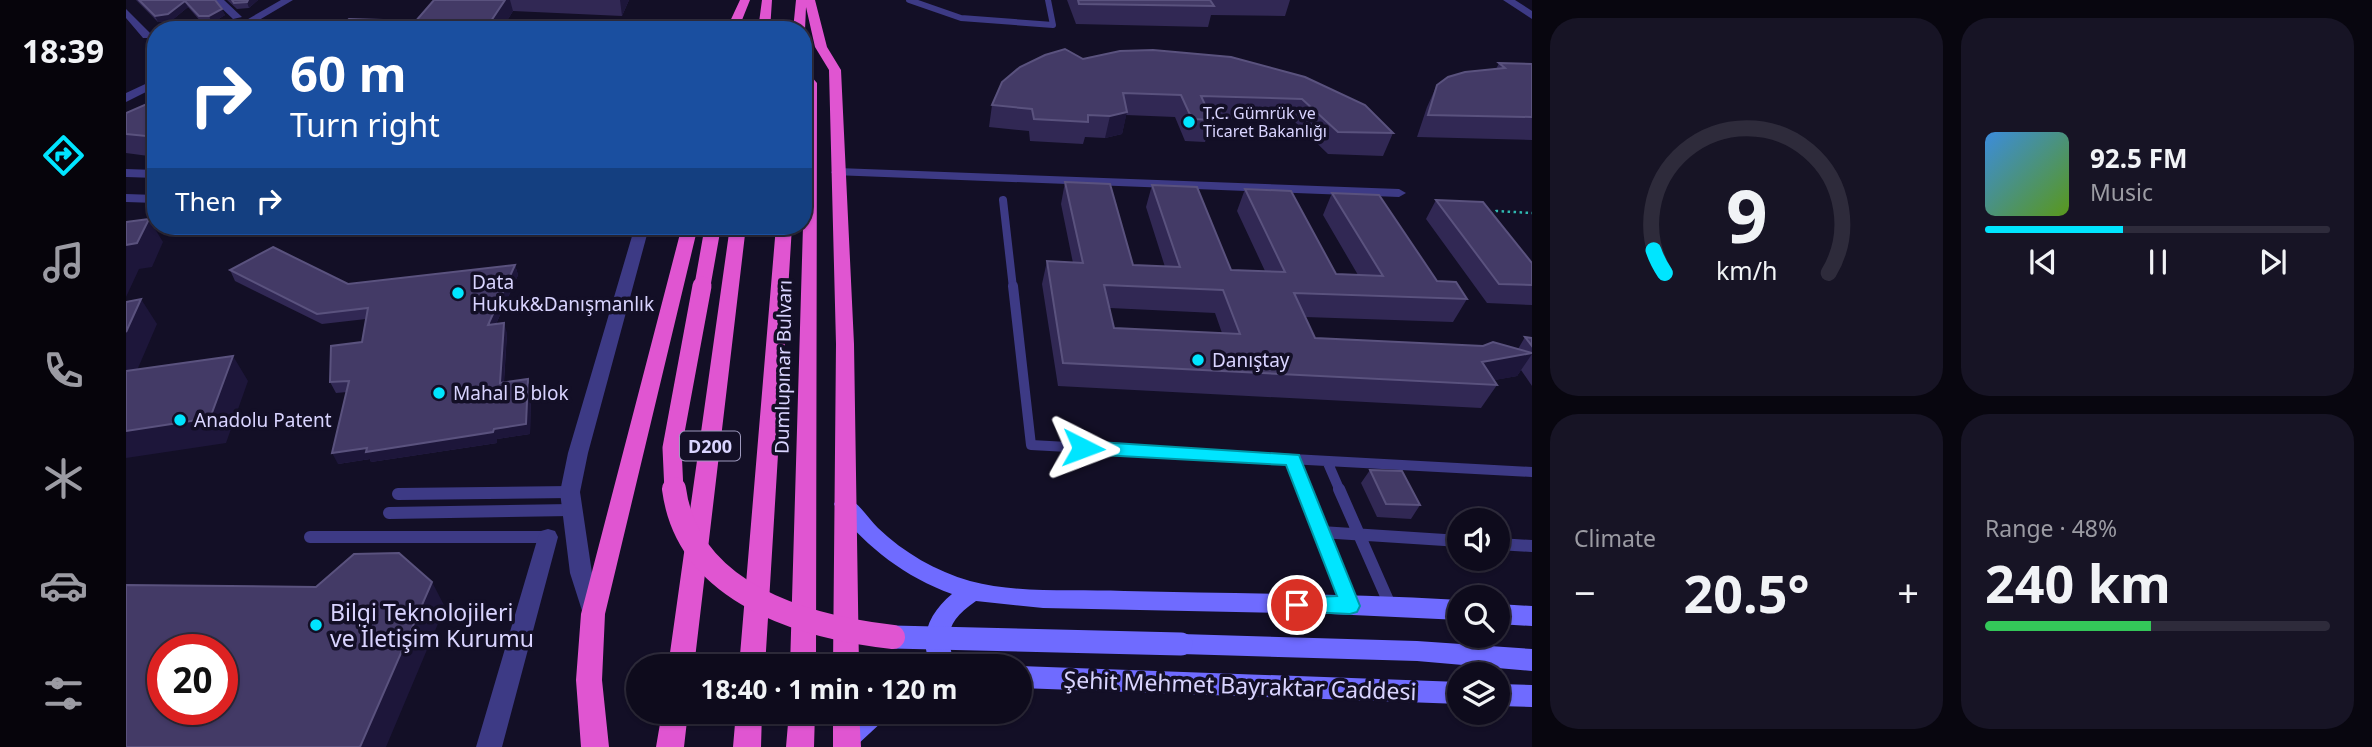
<!DOCTYPE html>
<html lang="en">
<head>
<meta charset="utf-8">
<style>
	:root { --surface:#0e0b1c; --page:#171425; --text:#f1f3f6; --muted:#9b9ba3; --line:#2e2b3b; --accent:#00e5ff }
	body { margin:0; font-family:"Noto Sans",sans-serif; background:var(--page); color:var(--text); height:100vh; display:flex; flex-direction:column; font-size:26px; white-space:nowrap }
	* { box-sizing:border-box; margin:0 }
	p { font-size:23px; color:var(--muted) }
	.icon { flex:none; width:38px; height:38px; fill:none; stroke:currentColor; stroke-width:2; stroke-linecap:round; stroke-linejoin:round }
	.map { position:relative; flex:1; overflow:hidden }
	.side { display:flex; flex-direction:column; gap:18px; padding:18px; background:#08060f; width:840px }
	.side>* { flex:none }
	.guide { position:absolute; left:21px; top:21px; width:665px; height:214px; border-radius:28px; box-shadow:0 2px 5px #0004,0 0 0 2px var(--line); background:#1a4fa0; color:#fff; overflow:hidden }
	.fabs { position:absolute; left:1321px; top:508px; display:grid; gap:14px }
	.fabs a { display:grid; place-items:center; width:63px; height:63px; border-radius:50%; background:var(--surface); box-shadow:0 2px 5px #0004,0 0 0 2px var(--line); font-size:35px }
	.speed { position:absolute; left:21px; top:634px; display:flex; gap:14px; font-size:35px; font-weight:700; text-align:center }
	.speed>* { display:grid; place-content:center; width:91px; height:91px; border-radius:50%; background:var(--surface); box-shadow:0 2px 5px #0004,0 0 0 2px var(--line); line-height:1 }
	.speed .limit { border:10px solid #d22; background:#fff; color:#111 }
	.pin { position:absolute; display:grid; place-items:center; width:60px; height:60px; color:#fff; margin:-30px; border:4px solid #fff; border-radius:50%; box-shadow:0 2px 7px #0007 }
	.me { position:absolute; width:77px; margin:-38px; rotate:93deg; stroke-linejoin:round; filter:drop-shadow(0 0 5px #0008) }
	.turn { display:flex; align-items:center; gap:24px; height:147px; padding:0 28px; font-size:32px }
	.turn .icon { width:91px; height:91px; stroke-width:2.5 }
	.turn b { display:block; font-size:49px; line-height:60px }
	.then { display:flex; align-items:center; height:66px; padding:0 28px; background:#0003; gap:14px; font-size:26px }
	.big { font-size:52px; font-weight:700; line-height:1.1 }
	.side .card { flex:1; display:flex; flex-direction:column; justify-content:center; gap:10px; min-width:0; padding:0 24px; border-radius:28px; background:var(--page) }
	.side .dial { align-items:center; gap:0 }
	.dial svg { height:182px; overflow:visible; fill:none; stroke:var(--line); stroke-width:7; stroke-linecap:round; text-anchor:middle }
	.dial text { fill:var(--text); stroke:none }
	.song { display:flex; align-items:center; gap:21px }
	.cover { width:84px; height:84px; border-radius:10px; background:linear-gradient(135deg,hsl(210 70% 55%),hsl(90 70% 35%)) }
	.played { height:7px; border-radius:4px; background:linear-gradient(90deg,var(--accent) 40%,var(--line) 40%) }
	.keys { display:flex; justify-content:space-around; direction:ltr }
	.heat { display:flex; justify-content:space-between; align-items:center; font-size:38px; direction:ltr }
	.charge { height:10px; border-radius:5px; background:linear-gradient(90deg,#34c759 48%,var(--line) 0) }
	.side .tiles { flex:1; display:grid; gap:18px; grid-template-columns:repeat(2,1fr) }
	.trip { position:absolute; left:500px; top:654px; width:406px; height:70px; border-radius:35px; background:var(--surface); box-shadow:0 2px 5px #0004,0 0 0 2px var(--line); font-weight:700; line-height:70px; text-align:center }
	main { display:flex; flex:1; min-height:0 }
	.tab-bar { display:flex; flex-direction:column; width:126px; justify-content:space-around; align-items:center; background:#06040b; color:var(--muted) }
	.tab-bar .icon { width:49px; height:49px }
	.tab-bar .on { color:var(--accent) }
	.tab-bar b { font-size:32px; color:var(--text) }
	.map>svg:first-child { display:block }
</style>
</head>
<body>
<main>
<nav class="tab-bar">
<b>18:39</b>
<svg class="icon on" aria-label="directions" viewBox="0 0 24 24"><path d="M12 3l9 9-9 9-9-9zM9 14v-3h6M13 9l2 2-2 2"/></svg>
<svg class="icon" aria-label="music" viewBox="0 0 24 24"><path d="M9 18V5l10-2v13"/><circle cx="6" cy="18" r="3"/><circle cx="16" cy="16" r="3"/></svg>
<svg class="icon" aria-label="phone" viewBox="0 0 24 24"><path d="M5 4h4l2 5-3 2q2 4 5 5l2-3 5 2v4C11 20 4 13 5 4z"/></svg>
<svg class="icon" aria-label="climate" viewBox="0 0 24 24"><path d="M12 3v18M4 7l16 10M4 17L20 7"/></svg>
<svg class="icon" aria-label="car" viewBox="0 0 24 24"><path d="M5 17H2v-5l4-1 3-4h7l3 4 3 1v5h-3M9 17h6M6 11h13"/><circle cx="7" cy="17" r="2"/><circle cx="17" cy="17" r="2"/></svg>
<svg class="icon" aria-label="filters" viewBox="0 0 24 24"><path d="M4 7h16M4 17h16"/><circle cx="9" cy="7" r="2"/><circle cx="15" cy="17" r="2"/></svg>
</nav>
<div class="map">
<svg width="1406" height="747" viewBox="0 0 1406 747">
	<rect width="100%" height="100%" fill="#130f26"/>
	<g fill="none" stroke-linecap="round" stroke-linejoin="round">
		<path stroke="#2fb8b0" stroke-width="2.5" stroke-dasharray="2.5 3.5" stroke-linecap="butt" d="M 1365,215 L 1370,211 L 1406,213"/>
		<path stroke="#3d3a85" stroke-width="6" d="M 783,0 L 835,18 L 927,25 L 922,0"/>
		<path stroke="#3d3a85" stroke-width="8" d="M 877,200 L 887,288"/>
		<path stroke="#3d3a85" stroke-width="10" d="M 887,286 L 905,445 L 1406,472
			M 1166,459 L 1179,491
			M 1201,461 L 1214,491"/>
		<path stroke="#3d3a85" stroke-width="12" d="M 1178,489 L 1224,605
			M 1213,489 L 1264,605
			M 272,494 L 444,492
			M 263,513 L 445,510
			M 1195,532 L 1334,541
			M 184,537 L 422,537
			M 1372,544 L 1406,546"/>
		<path fill="#3d3a85" fill-rule="evenodd" d="M 87,0 L 98,0 L 116,17 L 107,19 Z
			M 155,0 L 167,0 L 116,30 L 103,30 Z
			M 0,9 L 25,34 L 25,38 L 17,38 L 0,18 Z
			M 30,79 L 30,87 L 0,102 L 0,93 Z
			M 712,168 L 1273,189 L 1280,193 L 1273,197 L 707,175 L 705,172 Z
			M 0,169 L 30,170 L 30,178 L 0,177 Z
			M 0,194 L 30,195 L 30,203 L 0,202 Z
			M 509,226 L 569,226 L 570,228 L 563,232 L 522,231 L 462,453 L 454,492 L 466,573 L 478,613 L 475,620 L 467,623 L 459,620 L 444,573 L 434,492 L 442,453 Z
			M 422,529 L 429,531 L 432,537 L 376,747 L 350,747 L 412,537 L 415,531 Z"/>
		<path fill="#3d3a85" fill-rule="evenodd" d="M 1377,0 L 1389,0 L 1406,11 L 1406,19 Z"/>
		<path fill="#6f6bff" fill-rule="evenodd" d="M 718,496 C 732,501 742,518 752,528 C 778,553 810,571 844,581 C 893,594 947,589 998,591 C 1110,594 1222,593 1334,600 L 1334,620 L 1205,614 L 917,608 L 850,601 C 821,621 817,636 831,667 L 806,667 C 791,639 803,613 826,594 C 779,577 742,548 711,510 L 708,504 L 711,498 Z
			M 1372,604 L 1406,606 L 1406,626 L 1372,624 Z
			M 1055,634 L 1291,641 L 1406,649 L 1406,671 L 1291,661 L 1055,654 L 1047,651 L 1043,644 L 1047,637 Z
			M 894,666 L 1334,682 L 1334,704 L 894,688 Z
			M 1372,684 L 1406,685 L 1406,707 L 1372,706 Z
			M 731,712 L 761,712 L 758,720 L 730,746 L 712,746 L 709,737 L 712,728 Z"/>
		<path fill="#e055d1" fill-rule="evenodd" d="M 614,0 L 624,0 L 612,30 L 600,30 Z
			M 636,0 L 646,0 L 644,30 L 632,30 Z
			M 670,0 L 689,0 L 701,47 L 715,70 L 728,344 L 733,667 L 707,667 L 710,344 L 703,70 L 689,47 L 680,7 L 679,30 L 667,30 Z
			M 677,67 L 691,83 L 690,667 L 664,667 L 677,226 Z
			M 556,226 L 572,226 L 479,614 L 476,680 L 483,747 L 455,747 L 450,680 L 455,614 Z
			M 604,226 L 620,226 L 568,667 L 542,667 Z
			M 650,226 L 666,226 L 639,667 L 613,667 Z
			M 536,712 L 562,712 L 558,747 L 530,747 Z
			M 610,712 L 636,712 L 635,747 L 607,747 Z
			M 663,712 L 689,712 L 688,747 L 660,747 Z
			M 707,712 L 733,712 L 735,747 L 707,747 Z"/>
		<path stroke="#6f6bff" stroke-width="23" d="M 767,637 L 1055,644"/>
		<path stroke="#e055d1" stroke-width="16" d="M 576,288 L 587,226"/>
		<path stroke="#e055d1" stroke-width="19" d="M 548,491 L 546,448 L 576,286"/>
		<path stroke="#e055d1" stroke-width="24" d="M 548,489 C 562,594 678,627 767,637"/>
	</g>
	<path fill="#312854" fill-rule="evenodd" d="M 10,0 L 89,0 L 99,15 L 86,23 L 76,23 L 62,7 L 45,21 L 32,22 Z
		M 101,0 L 132,0 L 123,8 L 111,9 Z
		M 308,0 L 503,0 L 496,16 L 387,11 L 375,30 L 282,30 Z
		M 941,0 L 1164,0 L 1159,16 L 1085,15 L 1082,27 L 950,24 Z
		M 1105,57 L 1267,133 L 1257,156 L 1202,154 L 1168,121 L 1085,118 L 1086,120 L 1079,142 L 1059,141 L 1049,117 L 1000,115 L 996,134 L 979,138 L 959,137 L 957,144 L 904,141 L 903,131 L 863,127 L 866,105 L 957,59 Z
		M 1373,63 L 1406,64 L 1406,140 L 1291,137 L 1301,107 L 1311,85 L 1370,69 Z
		M 30,100 L 30,157 L 0,153 L 0,113 Z
		M 939,182 L 1007,265 L 1039,267 L 1020,207 L 1026,185 L 1105,270 L 1139,271 L 1111,211 L 1119,189 L 1210,274 L 1232,275 L 1197,215 L 1206,193 L 1311,281 L 1341,299 L 1327,322 L 1179,317 L 1189,338 L 1392,349 L 1399,337 L 1406,338 L 1406,386 L 1395,370 L 1391,376 L 1368,380 L 1371,385 L 1355,408 L 932,386 L 916,284 L 921,261 L 947,263 L 935,204 ZM 984,308 L 1089,313 L 1096,333 L 988,328 Z
		M 1310,200 L 1406,263 L 1406,305 L 1361,303 L 1300,219 Z
		M 389,265 L 392,275 L 370,324 L 381,333 L 378,382 L 405,389 L 404,434 L 371,439 L 371,443 L 245,462 L 244,459 L 212,464 L 221,392 L 210,393 L 204,382 L 236,342 L 240,319 L 196,324 L 109,281 L 104,270 L 222,284 Z
		M 1244,470 L 1294,505 L 1285,519 L 1251,517 L 1235,483 Z"/>
	<path fill="#1d163a" d="M 122,0 L 132,0 L 123,8 L 121,2 Z
		M 379,0 L 384,0 L 387,11 L 375,30 L 359,30 Z
		M 494,0 L 503,0 L 496,16 Z
		M 59,1 L 62,7 L 45,21 L 32,22 L 29,16 Z
		M 96,9 L 99,15 L 86,23 L 83,16 Z
		M 255,20 L 258,30 L 245,30 Z
		M 1001,112 L 996,134 L 979,138 L 984,116 Z
		M 23,219 L 37,242 L 26,267 L 13,269 L 0,297 L 0,245 Z
		M 389,265 L 392,275 L 365,335 L 362,325 Z
		M 15,299 L 31,324 L 0,396 L 0,332 Z
		M 378,323 L 381,333 L 377,393 L 374,383 Z
		M 1406,353 L 1406,354 L 1391,376 L 1348,384 L 1356,362 Z
		M 107,356 L 122,381 L 100,443 L 0,458 L 0,431 Z
		M 402,379 L 405,389 L 404,434 L 371,439 L 371,443 L 245,462 L 244,459 L 212,464 L 206,453 L 368,429 Z
		M 306,582 L 319,607 L 260,747 L 234,747 Z"/>
	<path fill="#433a66" stroke="#5a527e" stroke-width="2" fill-rule="evenodd" d="M 13,0 L 89,0 L 96,9 L 83,16 L 73,16 L 59,1 L 42,14 L 29,16 Z
		M 106,0 L 122,0 L 121,2 L 108,3 Z
		M 308,0 L 379,0 L 359,30 L 282,30 Z
		M 952,0 L 1084,0 L 1088,6 L 953,4 Z
		M 223,19 L 255,20 L 245,30 L 211,30 Z
		M 939,49 L 957,59 L 994,51 L 1027,50 L 1105,57 L 1179,77 L 1239,105 L 1267,133 L 1212,132 L 1176,99 L 1075,96 L 1086,120 L 1066,119 L 1055,95 L 997,93 L 1001,112 L 984,116 L 962,115 L 962,122 L 908,119 L 906,109 L 866,105 L 876,82 L 894,67 L 919,55 Z
		M 1373,63 L 1406,64 L 1406,117 L 1302,115 L 1311,85 L 1322,77 L 1339,72 L 1379,68 Z
		M 30,100 L 30,137 L 0,134 L 0,113 Z
		M 939,182 L 984,184 L 1007,265 L 1054,267 L 1026,185 L 1071,187 L 1105,270 L 1159,272 L 1119,189 L 1165,191 L 1210,274 L 1257,276 L 1206,193 L 1253,195 L 1311,281 L 1330,282 L 1341,299 L 1168,293 L 1189,338 L 1357,346 L 1367,342 L 1406,353 L 1356,362 L 1371,385 L 937,363 L 921,261 L 957,263 ZM 978,285 L 1097,290 L 1114,334 L 988,328 Z
		M 1310,200 L 1357,202 L 1406,263 L 1406,285 L 1373,284 Z
		M 23,219 L 11,243 L 0,245 L 0,222 Z
		M 147,247 L 222,284 L 389,265 L 362,325 L 378,323 L 374,383 L 402,379 L 400,424 L 368,429 L 367,432 L 240,452 L 241,448 L 206,453 L 223,381 L 204,382 L 205,346 L 236,342 L 242,308 L 191,314 L 104,270 Z
		M 15,299 L 0,332 L 0,302 Z
		M 1399,337 L 1406,338 L 1406,346 Z
		M 107,356 L 84,418 L 0,431 L 0,371 Z
		M 1244,470 L 1276,471 L 1294,505 L 1260,504 Z
		M 273,553 L 306,582 L 234,747 L 0,747 L 0,585 L 190,587 L 228,554 ZM 37,649 L 96,649 L 96,709 L 37,709 Z"/>
	<path fill="#00e5ff" stroke="#0095a6" stroke-width="2" d="M 957,441 L 1173,455 L 1234,606 L 1231,612 L 1224,614 L 1164,611 L 1161,605 L 1164,598 L 1211,596 L 1160,465 L 957,454 L 949,448 Z"/>
	<g fill="#00e5ff" stroke="#130f26" stroke-width="2.5">
		<circle cx="1063" cy="122" r="7"/>
		<circle cx="332" cy="293" r="7"/>
		<circle cx="1072" cy="360" r="7"/>
		<circle cx="313" cy="393" r="7"/>
		<circle cx="54" cy="420" r="7"/>
		<circle cx="190" cy="625" r="7"/>
	</g>
	<g text-anchor="middle" dominant-baseline="central" stroke-width="7" stroke-linejoin="round" paint-order="stroke">
		<g font-size="16" fill="#d9d4ff" stroke="#130f26" text-anchor="start">
			<text x="1077" y="113">T.C. Gümrük ve<tspan x="1077" dy="18">Ticaret Bakanlığı</tspan></text>
		</g>
		<rect fill="#130f26" stroke="#9e99be" stroke-width="2" x="554" y="431.5" width="60" height="29" rx="5"/>
		<g font-size="18" font-weight="bold" fill="#d9d4ff">
			<text x="584" y="446">D200</text>
		</g>
		<g font-size="19" fill="#d9d4ff" stroke="#130f26" text-anchor="start">
			<text x="346" y="282">Data<tspan x="346" dy="22">Hukuk&amp;Danışmanlık</tspan></text>
			<text x="1086" y="360">Danıştay</text>
			<text x="327" y="393">Mahal B blok</text>
			<text x="68" y="420">Anadolu Patent</text>
		</g>
		<g font-size="19" fill="#d9d4ff" stroke="#130f26">
			<text transform="translate(657 367) rotate(-89)">Dumlupınar Bulvarı</text>
		</g>
		<g font-size="23" fill="#d9d4ff" stroke="#130f26" text-anchor="start">
			<text x="204" y="612">Bilgi Teknolojileri<tspan x="204" dy="26">ve İletişim Kurumu</tspan></text>
		</g>
		<g font-size="23" fill="#d9d4ff" stroke="#130f26">
			<text transform="translate(1114 685) rotate(2)">Şehit Mehmet Bayraktar Caddesi</text>
		</g>
	</g>
</svg>
<div class="fabs">
<a><svg class="icon" aria-label="sound" viewBox="0 0 24 24"><path d="M4 9h4l5-4v14l-5-4H4zM17 9q2 3 0 6"/></svg></a>
<a><svg class="icon" aria-label="search" viewBox="0 0 24 24"><circle cx="10" cy="10" r="6"/><path d="M15 15l6 6"/></svg></a>
<a><svg class="icon" aria-label="layers" viewBox="0 0 24 24"><path d="M12 4l9 5-9 5-9-5zM3 14l9 5 9-5"/></svg></a>
</div>
<div class="speed"><div class="limit">20</div></div>
<div class="pin" style="left:1171px;top:605px;background:#d93025"><svg class="icon" aria-label="arrive" viewBox="0 0 24 24"><path d="M6 21V4h12l-3 4 3 4H6"/></svg></div>
<svg class="me" style="left:957px;top:448px" viewBox="-20 -20 40 40"><path d="M0-17L14 15 0 8-14 15z" fill="#00e5ff" stroke="#fff" stroke-width="4"/></svg>
<div class="trip">18:40 · 1 min · 120 m</div>
<div class="guide">
<div class="turn"><svg class="icon" aria-label="right" viewBox="0 0 24 24"><path d="M7 20v-9h11M14 6l5 5-5 5"/></svg><div><b>60 m</b>Turn right</div></div>
<div class="then">Then<svg class="icon" aria-label="right" viewBox="0 0 24 24"><path d="M7 20v-9h11M14 6l5 5-5 5"/></svg></div>
</div>
</div>
<section class="side">
<div class="tiles">
<div class="card dial"><svg viewBox="0 0 100 80">
<path d="M14 69A42 42 0 1 1 86 69"/>
<path d="M14 69A42 42 0 0 1 9 59" stroke="#00e5ff"/>
<text x="50" y="56" font-size="32" font-weight="700">9</text>
<text x="50" y="72" font-size="11">km/h</text>
</svg></div>
<div class="card">
<div class="song"><i class="cover"></i><div><b>92.5 FM</b><p>Music</p></div></div>
<div class="played"></div>
<div class="keys"><svg class="icon" aria-label="previous" viewBox="0 0 24 24"><path d="M18 5L8 12l10 7zM5 5v14"/></svg><svg class="icon" aria-label="pause" viewBox="0 0 24 24"><path d="M8 5v14M16 5v14"/></svg><svg class="icon" aria-label="next" viewBox="0 0 24 24"><path d="M6 5l10 7-10 7zM19 5v14"/></svg></div>
</div>
<div class="card"><p>Climate</p>
<div class="heat"><a>−</a><b class="big">20.5°</b><a>+</a></div>
</div>
<div class="card"><p>Range · 48%</p><b class="big">240 km</b><div class="charge"></div></div>
</div>
</section>
</main>
</body>
</html>
